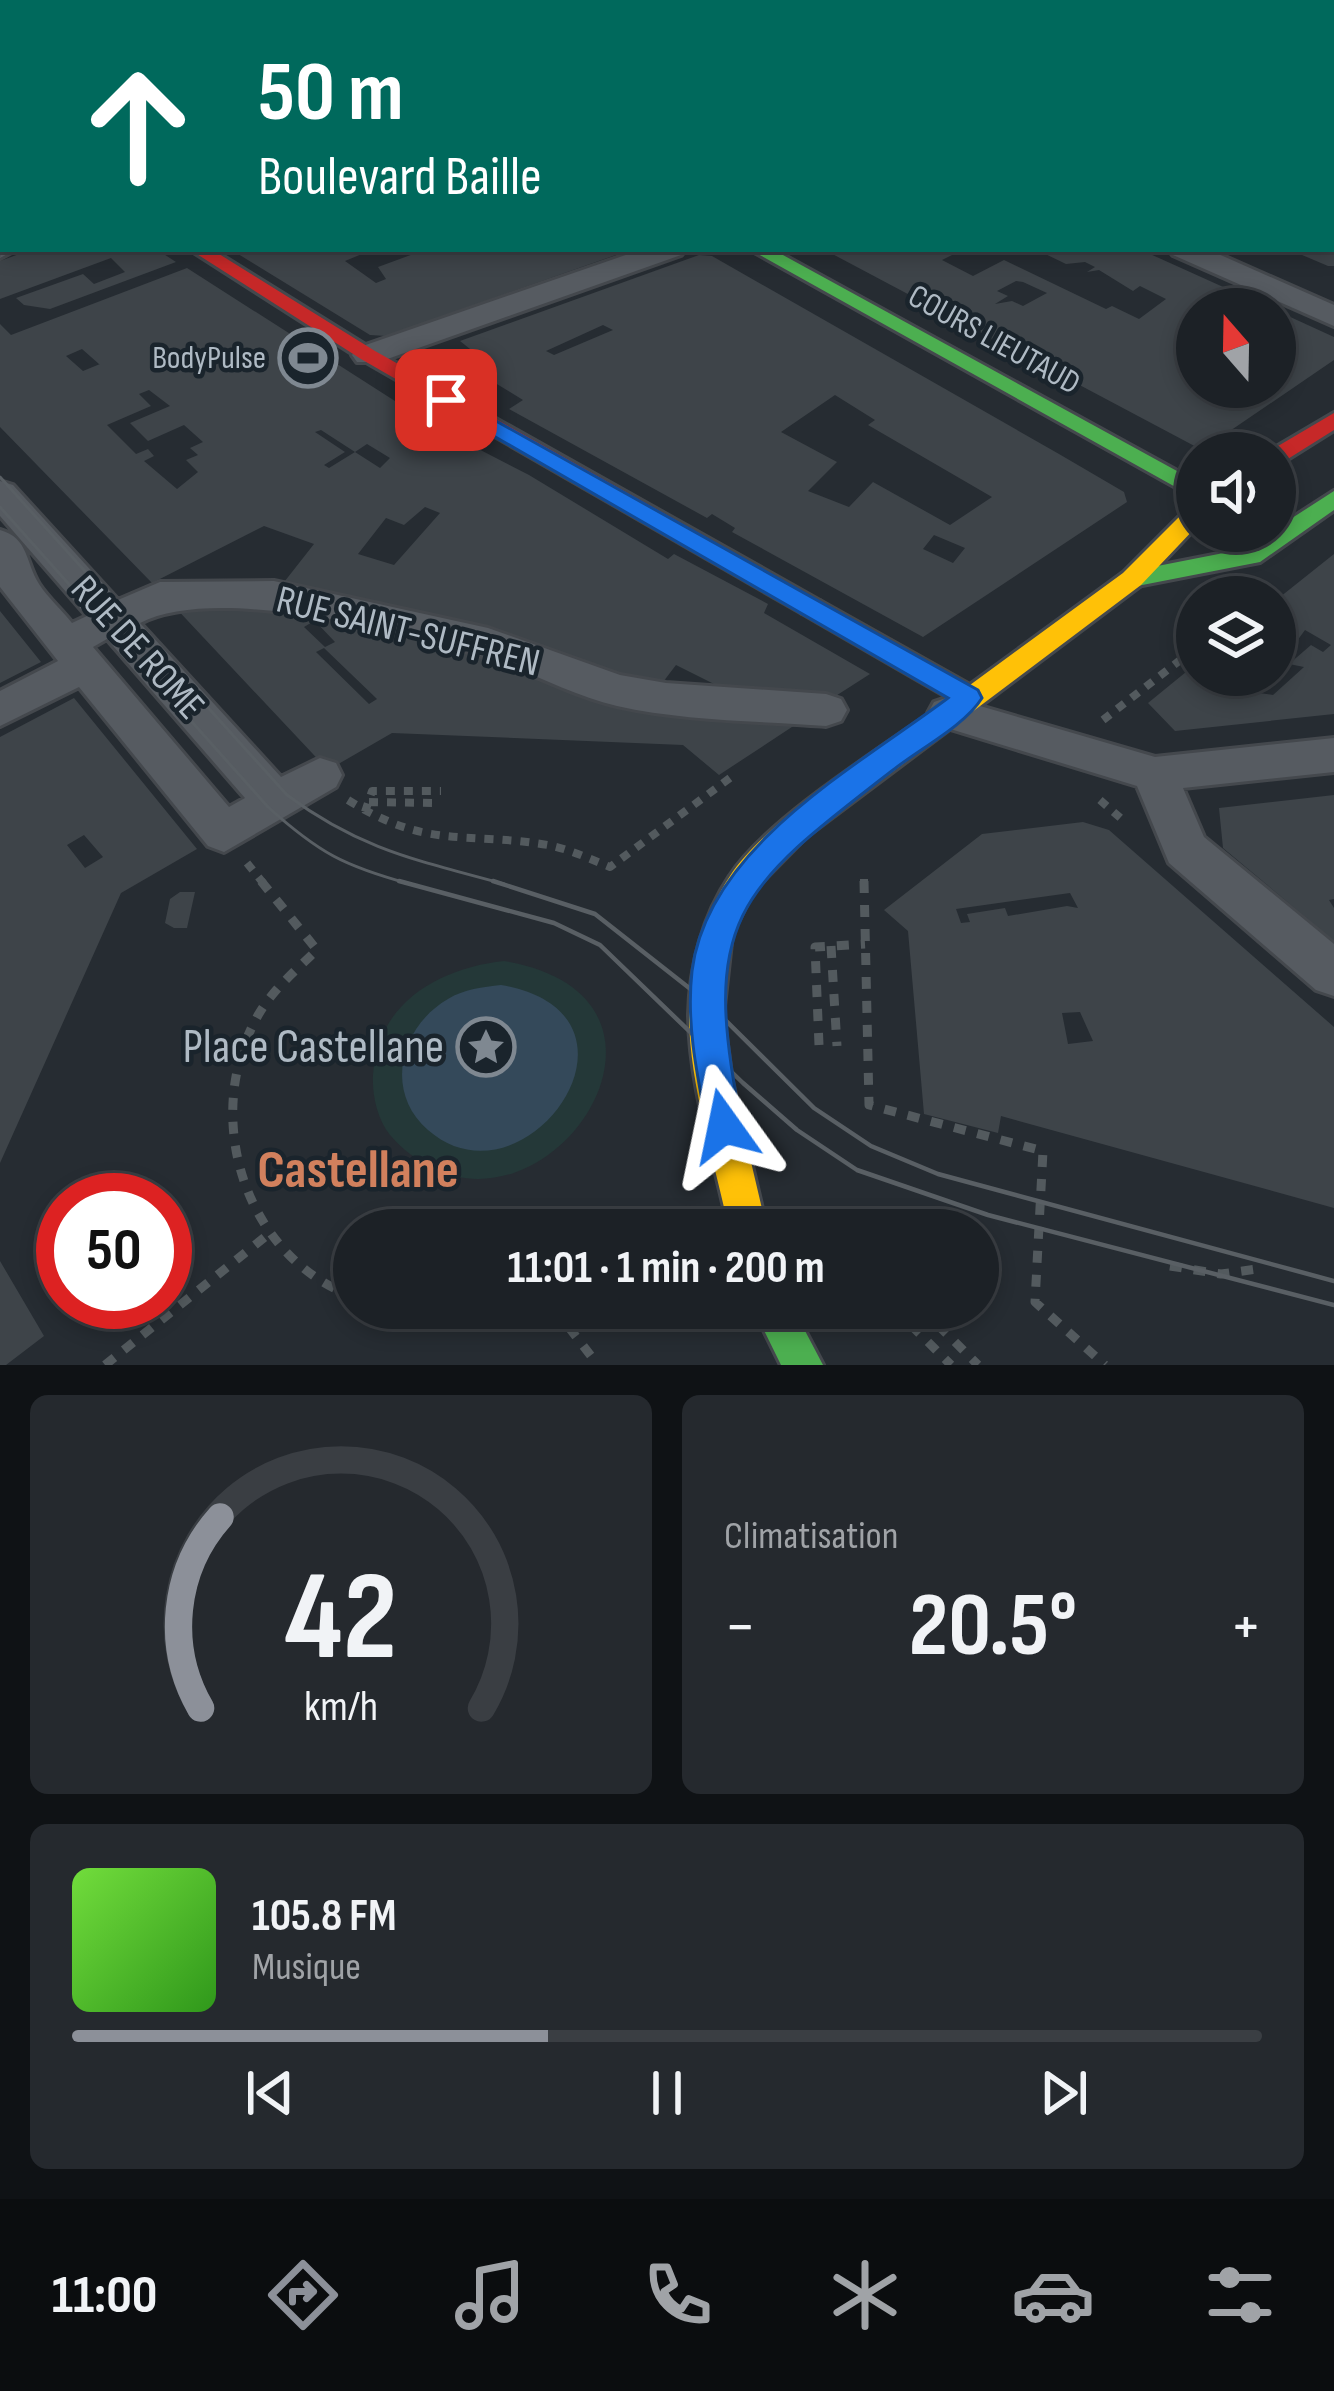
<!DOCTYPE html>
<html lang="fr">
<head>
<meta charset="utf-8">
<style>
	:root { --surface:#1c2126; --page:#25292e; --text:#f1f3f6; --muted:#a0a3a7; --line:#3a3e43; --accent:#8c9099 }
	body { margin:0; font-family:"Sofia Sans Condensed",sans-serif; background:var(--page); color:var(--text); height:100vh; display:flex; flex-direction:column; font-size:45px; white-space:nowrap }
	* { box-sizing:border-box; margin:0 }
	p { font-size:39px; color:var(--muted) }
	.icon { flex:none; width:66px; height:66px; fill:none; stroke:currentColor; stroke-width:2; stroke-linecap:round; stroke-linejoin:round }
	.map { position:relative; height:1365px; overflow:hidden }
	.sheet { display:flex; flex-direction:column; gap:30px; padding:30px; background:#0f1215; flex:1 }
	.sheet>* { flex:none }
	.hud { position:absolute; left:0px; top:0px; width:1335px; height:252px; box-shadow:0 6px 18px #0003,0 0 0 3px var(--line); background:#00695c; color:#fff; overflow:hidden }
	.needle { width:78px; rotate:340deg }
	.tools { position:absolute; left:1176px; top:288px; display:grid; gap:24px }
	.tools a { display:grid; place-items:center; width:120px; height:120px; border-radius:50%; background:var(--surface); box-shadow:0 6px 18px #0003,0 0 0 3px var(--line); font-size:60px }
	.speed { position:absolute; left:36px; top:1173px; display:flex; gap:24px; font-size:60px; font-weight:700; text-align:center }
	.speed>* { display:grid; place-content:center; width:156px; height:156px; border-radius:50%; background:var(--surface); box-shadow:0 6px 18px #0003,0 0 0 3px var(--line); line-height:1 }
	.speed .limit { border:18px solid #d22; background:#fff; color:#111 }
	.pin { position:absolute; display:grid; place-items:center; width:102px; height:102px; color:#fff; margin:-51px; border-radius:24px; box-shadow:0 6px 18px #0006 }
	.me { position:absolute; width:132px; margin:-66px; rotate:348deg; stroke-linejoin:round; filter:drop-shadow(0 0 9px #0008) }
	.turn { display:flex; align-items:center; gap:42px; height:252px; padding:0 60px; font-size:54px }
	.turn .icon { width:156px; height:156px; stroke-width:2.5 }
	.turn b { display:block; font-size:84px; line-height:102px }
	.big { font-size:90px; font-weight:700; line-height:1.1 }
	.sheet .card { flex:1; display:flex; flex-direction:column; justify-content:center; gap:18px; min-width:0; padding:0 42px; border-radius:18px; background:var(--page) }
	.sheet .dial { align-items:center; gap:0 }
	.dial svg { height:312px; overflow:visible; fill:none; stroke:var(--line); stroke-width:7; stroke-linecap:round; text-anchor:middle }
	.dial text { fill:var(--text); stroke:none }
	.song { display:flex; align-items:center; gap:36px }
	.cover { width:144px; height:144px; border-radius:18px; background:linear-gradient(135deg,hsl(100 70% 55%),hsl(110 70% 35%)) }
	.played { height:12px; border-radius:6px; background:linear-gradient(90deg,var(--accent) 40%,var(--line) 40%) }
	.keys { display:flex; justify-content:space-around; direction:ltr }
	.heat { display:flex; justify-content:space-between; align-items:center; font-size:66px; direction:ltr }
	.sheet .tiles { flex:1; display:grid; gap:30px; grid-template-columns:1fr 1fr }
	.card:last-child { grid-column:span 2 }
	.trip { position:absolute; left:333px; top:1209px; width:666px; height:120px; border-radius:60px; background:var(--surface); box-shadow:0 6px 18px #0003,0 0 0 3px var(--line); font-weight:700; line-height:120px; text-align:center }
	.menu { display:flex; height:192px; justify-content:space-around; align-items:center; background:#0b0d0f; color:var(--muted) }
	.menu .icon { width:84px; height:84px }
	.menu .active { color:var(--accent) }
	.menu b { font-size:54px; color:var(--text) }
	.map>svg:first-child { display:block }
</style>
</head>
<body>
<div class="map">
<svg width="1334" height="1365" viewBox="0 0 1334 1365">
	<rect width="100%" height="100%" fill="#262c32"/>
	<path fill="#243838" d="M 504,961 C 732,999 525,1287 390,1135 C 377,1119 372,1095 373,1075 C 377,1003 439,968 504,961 Z"/>
	<path fill="#34495a" d="M 501,985 C 668,1014 525,1215 428,1130 C 383,1091 401,1026 448,999 C 464,989 483,987 501,985 Z"/>
	<path fill="#3e4449" fill-rule="evenodd" d="M 33,249 L 156,249 L 176,262 L 50,309 L 24,305 L 16,298 L 83,274 L 94,284 L 125,272 L 111,258 L 0,299 L 0,261 Z
		M 230,249 L 374,249 L 345,261 L 376,283 L 386,279 L 378,267 L 427,249 L 630,250 L 386,336 L 370,335 Z
		M 823,249 L 964,249 L 942,260 L 973,276 L 1004,260 L 1106,309 L 1112,306 L 1139,319 L 1166,299 L 1140,286 L 1133,291 L 1099,270 L 1087,272 L 1095,267 L 1085,262 L 1066,264 L 1035,249 L 1139,249 L 1272,309 L 1197,309 L 1197,387 L 1210,393 L 1220,387 L 1275,387 L 1275,310 L 1334,337 L 1334,360 L 1202,450 ZM 1016,281 L 1023,282 L 1047,293 L 1023,306 L 1012,301 L 995,304 L 1008,296 L 997,291 Z
		M 1288,249 L 1334,249 L 1334,266 L 1328,266 Z
		M 699,255 L 712,256 L 1059,454 L 1124,492 L 1127,502 L 923,637 L 732,532 L 735,528 L 712,514 L 707,518 L 509,409 L 523,400 L 454,358 L 470,349 L 460,341 ZM 603,325 L 613,330 L 554,355 L 546,351 ZM 835,395 L 875,420 L 868,425 L 992,497 L 950,525 L 873,482 L 849,507 L 808,491 L 837,462 L 781,432 ZM 934,535 L 965,548 L 953,563 L 923,549 Z
		M 187,268 L 434,426 L 529,475 L 668,559 L 674,554 L 768,604 L 764,613 L 870,674 L 831,699 L 722,688 L 676,665 L 660,686 L 281,586 L 314,544 L 264,526 L 152,583 L 0,427 L 0,324 L 11,335 ZM 82,349 L 99,364 L 100,364 L 83,371 L 66,356 ZM 149,390 L 170,406 L 130,423 L 148,441 L 184,425 L 203,442 L 190,448 L 198,455 L 186,460 L 198,472 L 177,489 L 144,461 L 154,456 L 148,449 L 136,454 L 107,425 L 151,406 L 139,394 ZM 321,430 L 355,452 L 329,468 L 324,465 L 345,452 L 315,432 ZM 367,444 L 390,458 L 380,468 L 355,452 ZM 425,507 L 440,513 L 394,565 L 358,554 L 386,518 L 404,525 Z
		M 1334,554 L 1334,714 L 1175,731 L 1148,703 L 1197,663 L 1197,675 L 1271,675 L 1251,692 L 1273,695 L 1304,667 L 1289,664 L 1311,645 L 1323,652 L 1331,645 L 1305,630 L 1275,671 L 1275,601 Z
		M 268,603 L 798,723 L 719,775 L 683,745 L 392,733 L 328,770 L 172,604 ZM 314,621 L 316,622 L 335,642 L 325,647 L 304,627 ZM 324,648 L 376,698 L 377,699 L 369,704 L 316,652 Z
		M 0,611 L 41,662 L 0,683 Z
		M 74,698 L 197,849 L 121,893 L 0,1163 L 0,737 ZM 84,835 L 103,857 L 85,868 L 67,845 Z
		M 1334,795 L 1334,899 L 1329,900 L 1334,908 L 1334,941 L 1223,848 L 1219,808 Z
		M 1083,822 L 1109,830 L 1334,1027 L 1334,1208 L 1001,1116 L 998,1133 L 924,1114 L 908,931 L 884,910 L 982,834 ZM 1070,893 L 1078,908 L 1067,906 L 1008,916 L 1005,908 L 967,914 L 970,922 L 961,923 L 956,909 ZM 1080,1012 L 1093,1041 L 1068,1044 L 1062,1013 Z
		M 180,892 L 195,892 L 187,928 L 174,928 L 165,923 L 170,899 Z
		M 0,1261 L 44,1336 L 6,1365 L 0,1365 Z"/>
	<g fill="none" stroke-linecap="round" stroke-linejoin="round">
		<g stroke="#44484d" stroke-width="6">
			<path id="street" d="M 151,0 L 183,0 L 149,3 Z
				M 626,0 L 653,0 L 655,3 L 628,3 Z
				M 688,0 L 716,0 L 686,3 Z
				M 885,0 L 912,0 L 914,3 L 887,3 Z
				M 1209,0 L 1234,0 L 1207,3 Z
				M 0,34 L 3,34 L 3,48 L 0,48 Z
				M 0,113 L 3,114 L 3,131 L 0,130 Z
				M 1332,167 L 1334,167 L 1334,183 L 1332,183 Z
				M 3,239 L 3,249 L 17,249 L 0,258 Z
				M 643,249 L 686,249 L 681,255 L 379,362 L 357,362 L 352,355 L 357,348 Z
				M 1168,249 L 1207,249 L 1334,305 L 1334,326 L 1173,255 Z
				M 0,481 L 13,485 L 118,600 L 160,582 L 274,581 L 488,628 L 620,675 L 666,683 L 826,694 L 841,699 L 847,710 L 841,721 L 826,726 C 757,721 684,721 617,706 C 569,695 526,669 479,655 C 396,631 216,584 140,623 L 281,777 L 320,758 L 336,763 L 342,775 L 336,787 L 224,852 L 208,846 L 79,687 L 0,726 L 0,691 L 58,661 L 0,587 L 0,530 C 29,538 25,562 39,584 C 48,598 62,610 72,623 L 87,616 L 0,516 ZM 107,639 L 245,798 L 229,807 L 93,647 Z
				M 949,697 L 1155,757 L 1334,738 L 1334,772 L 1183,788 L 1204,837 L 1334,944 L 1334,996 L 1316,990 L 1169,863 L 1137,786 L 934,724 L 928,713 L 934,702 Z"/>
		</g>
		<g stroke="#44484d" stroke-width="6">
			<path id="fast" d="M 312,0 L 329,0 L 331,3 L 314,3 Z
				M 749,249 L 772,249 L 1197,482 L 1197,499 Z
				M 1334,491 L 1334,510 L 1260,562 L 1132,587 L 1119,579 L 1132,571 L 1244,549 Z
				M 753,1308 L 793,1308 L 823,1365 L 781,1365 Z"/>
		</g>
		<g stroke="#44484d" stroke-width="6">
			<path id="slow" d="M 1197,504 L 1197,526 L 1141,585 L 807,836 L 753,891 L 732,934 L 723,1015 L 732,1081 L 767,1230 L 729,1230 C 715,1161 689,1085 689,1014 C 690,966 703,916 730,876 C 767,818 891,742 951,699 L 802,613 L 798,607 L 802,601 L 820,601 L 970,685 L 1123,573 L 1189,507 Z"/>
		</g>
		<g stroke="#44484d" stroke-width="6">
			<path id="jam" d="M 189,249 L 211,249 L 375,351 L 820,601 L 824,607 L 820,613 L 802,613 L 361,359 Z
				M 1334,413 L 1334,430 L 1283,462 L 1275,464 L 1275,453 L 1266,453 Z"/>
		</g>
		<path stroke="#535a5e" stroke-width="8" stroke-dasharray="9 9" stroke-linecap="butt" d="M 1103,720 L 1197,647
			M 348,800 C 428,850 463,831 548,845 C 569,849 590,859 610,867 L 734,775
			M 1100,800 L 1125,822
			M 369,802 L 440,803
			M 365,812 L 372,791 L 441,791
			M 247,863 L 264,884
			M 864,879 L 864,884"/>
		<path stroke="#535a5e" stroke-width="9" stroke-dasharray="12 12" stroke-linecap="butt" d="M 261,881 L 317,950 C 295,971 270,992 256,1019 C 202,1119 245,1257 354,1297
			M 864,881 L 869,1105 L 1043,1151 L 1035,1302 L 1105,1365
			M 831,946 L 837,1046
			M 819,1045 L 815,947 L 865,944
			M 1170,1266 L 1221,1274 L 1264,1268
			M 409,1308 L 442,1308
			M 554,1308 L 598,1365
			M 894,1308 L 951,1365
			M 921,1308 L 978,1365
			M 105,1365 L 270,1233"/>
		<use href="#street" fill="#565b61" fill-rule="evenodd"/>
		<use href="#fast" fill="#4caf50" fill-rule="evenodd"/>
		<use href="#slow" fill="#ffc107" fill-rule="evenodd"/>
		<use href="#jam" fill="#c62828" fill-rule="evenodd"/>
		<path stroke="#595f64" stroke-width="3" d="M 0,477 L 287,795 C 361,850 417,860 504,884
			M 0,507 L 268,807 C 319,853 344,866 410,884"/>
		<path stroke="#595f64" stroke-width="4.5" d="M 399,881 L 554,923 L 600,945 L 743,1083 L 797,1130 L 857,1170 L 988,1215 L 1334,1305
			M 493,881 L 595,914 L 707,1002 L 814,1108 L 871,1146 L 938,1174 L 1334,1281"/>
	</g>
	<path fill="#1a73e8" stroke="#114b97" stroke-width="3" d="M 446,393 L 978,690 L 982,698 C 965,725 923,747 897,767 C 737,890 699,917 742,1126 L 737,1138 L 724,1143 L 712,1138 L 707,1126 C 697,1075 686,1023 692,971 C 707,847 856,767 948,698 L 438,404 L 435,400 Z"/>
	<defs>
		<g id="stadium-ring" transform="scale(3)"><circle r="9.5" fill="#1a242c" stroke="#7f8891" stroke-width="1.5"/><path d="M0-5a6.5 5 0 1 0 0 10a6.5 5 0 1 0 0-10ZM-3.5-1.8h7v3.6h-7Z" fill="#7f8891"/></g>
		<g id="sight-ring" transform="scale(3)"><circle r="9.5" fill="#1a242c" stroke="#7f8891" stroke-width="1.5"/><path d="M0-6L1.8-2.2L6-1.7L2.9 1.2L3.7 5.4L0 3.3L-3.7 5.4L-2.9 1.2L-6-1.7L-1.8-2.2Z" fill="#7f8891"/></g>
	</defs>
	<g fill-rule="evenodd">
		<use href="#stadium-ring" x="308" y="358"/>
		<use href="#sight-ring" x="486" y="1047"/>
	</g>
	<g text-anchor="middle" dominant-baseline="central" stroke-width="9" stroke-linejoin="round" paint-order="stroke">
		<g font-size="33" fill="#afbac4" stroke="#1a242c">
			<text transform="translate(994 340) rotate(29)">COURS LIEUTAUD</text>
		</g>
		<g font-size="33" fill="#afbac4" stroke="#1a242c" text-anchor="end">
			<text x="266" y="358">BodyPulse</text>
		</g>
		<g font-size="39" fill="#afbac4" stroke="#1a242c">
			<text transform="translate(408 632) rotate(14)">RUE SAINT-SUFFREN</text>
			<text transform="translate(137 648) rotate(48)">RUE DE ROME</text>
		</g>
		<g font-size="48" fill="#afbac4" stroke="#1a242c" text-anchor="end">
			<text x="444" y="1047">Place Castellane</text>
		</g>
		<g font-size="54" font-weight="bold" fill="#d1805d" stroke="#1a242c">
			<text x="358" y="1170">Castellane</text>
		</g>
	</g>
</svg>
<div class="tools">
<a><svg class="needle" viewBox="-14 -14 28 28"><path d="M0-13l5 13h-10z" fill="#e53935"/><path d="M0 13l5-13h-10z" fill="#a0a3a7"/></svg></a>
<a><svg class="icon" aria-label="sound" viewBox="0 0 24 24"><path d="M4 9h4l5-4v14l-5-4H4zM17 9q2 3 0 6"/></svg></a>
<a><svg class="icon" aria-label="layers" viewBox="0 0 24 24"><path d="M12 4l9 5-9 5-9-5zM3 14l9 5 9-5"/></svg></a>
</div>
<div class="speed"><div class="limit">50</div></div>
<div class="pin" style="left:446px;top:400px;background:#d93025"><svg class="icon" aria-label="arrive" viewBox="0 0 24 24"><path d="M6 21V4h12l-3 4 3 4H6"/></svg></div>
<svg class="me" style="left:724px;top:1126px" viewBox="-20 -20 40 40"><path d="M0-17L14 15 0 8-14 15z" fill="#1a73e8" stroke="#fff" stroke-width="4"/></svg>
<div class="trip">11:01 · 1 min · 200 m</div>
<div class="hud">
<div class="turn"><svg class="icon" aria-label="ahead" viewBox="0 0 24 24"><path d="M12 20V5M6 11l6-6 6 6"/></svg><div><b>50 m</b>Boulevard Baille</div></div>
</div>
</div>
<section class="sheet">
<div class="tiles">
<div class="card dial"><svg viewBox="0 0 100 80">
<path d="M14 69A42 42 0 1 1 86 69"/>
<path d="M14 69A42 42 0 0 1 19 20" stroke="#8c9099"/>
<text x="50" y="56" font-size="32" font-weight="700">42</text>
<text x="50" y="72" font-size="11">km/h</text>
</svg></div>
<div class="card"><p>Climatisation</p>
<div class="heat"><a>−</a><b class="big">20.5°</b><a>+</a></div>
</div>
<div class="card">
<div class="song"><i class="cover"></i><div><b>105.8 FM</b><p>Musique</p></div></div>
<div class="played"></div>
<div class="keys"><svg class="icon" aria-label="previous" viewBox="0 0 24 24"><path d="M18 5L8 12l10 7zM5 5v14"/></svg><svg class="icon" aria-label="pause" viewBox="0 0 24 24"><path d="M8 5v14M16 5v14"/></svg><svg class="icon" aria-label="next" viewBox="0 0 24 24"><path d="M6 5l10 7-10 7zM19 5v14"/></svg></div>
</div>
</div>
</section>
<nav class="menu">
<b>11:00</b>
<svg class="icon active" aria-label="directions" viewBox="0 0 24 24"><path d="M12 3l9 9-9 9-9-9zM9 14v-3h6M13 9l2 2-2 2"/></svg>
<svg class="icon" aria-label="music" viewBox="0 0 24 24"><path d="M9 18V5l10-2v13"/><circle cx="6" cy="18" r="3"/><circle cx="16" cy="16" r="3"/></svg>
<svg class="icon" aria-label="phone" viewBox="0 0 24 24"><path d="M5 4h4l2 5-3 2q2 4 5 5l2-3 5 2v4C11 20 4 13 5 4z"/></svg>
<svg class="icon" aria-label="climate" viewBox="0 0 24 24"><path d="M12 3v18M4 7l16 10M4 17L20 7"/></svg>
<svg class="icon" aria-label="car" viewBox="0 0 24 24"><path d="M5 17H2v-5l4-1 3-4h7l3 4 3 1v5h-3M9 17h6M6 11h13"/><circle cx="7" cy="17" r="2"/><circle cx="17" cy="17" r="2"/></svg>
<svg class="icon" aria-label="filters" viewBox="0 0 24 24"><path d="M4 7h16M4 17h16"/><circle cx="9" cy="7" r="2"/><circle cx="15" cy="17" r="2"/></svg>
</nav>
</body>
</html>
